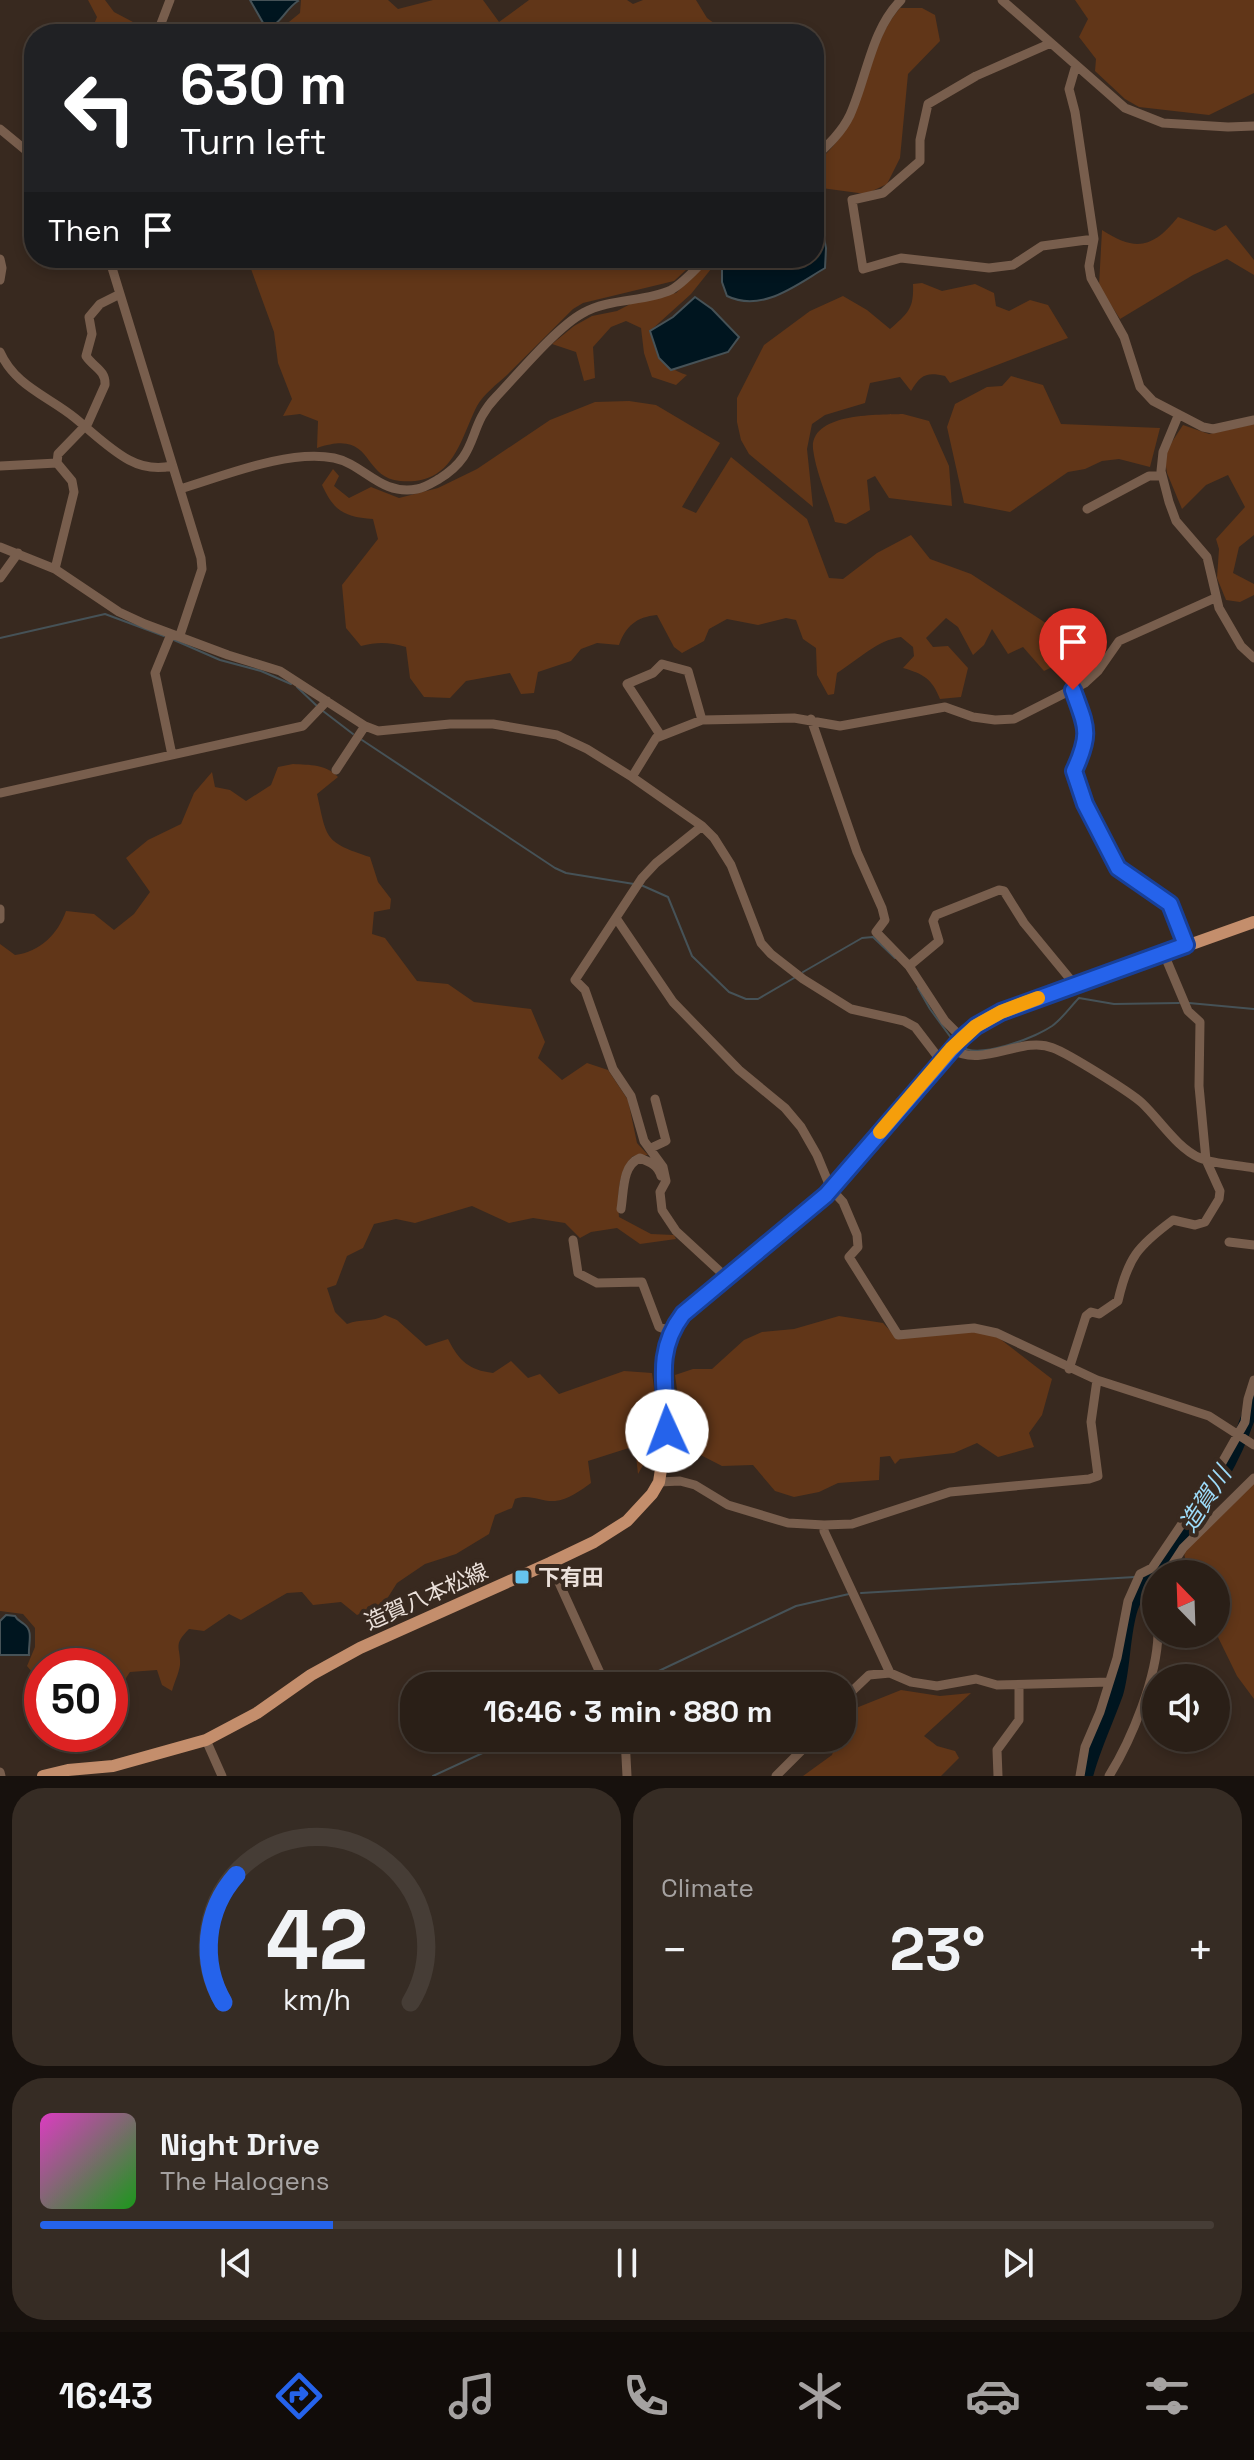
<!DOCTYPE html>
<html lang="en">
<head>
<meta charset="utf-8">
<style>
	:root { --surface:#2a1f17; --page:#362c24; --text:#f1f3f6; --muted:#a5a2a1; --line:#463d36; --accent:#2563eb }
	body { margin:0; font-family:"Space Grotesk","Noto Sans JP",sans-serif; background:var(--page); color:var(--text); height:100vh; display:flex; flex-direction:column; font-size:30px; white-space:nowrap }
	* { box-sizing:border-box; margin:0 }
	p { font-size:26px; color:var(--muted) }
	.icon { flex:none; width:44px; height:44px; fill:none; stroke:currentColor; stroke-width:2; stroke-linecap:round; stroke-linejoin:round }
	.map { position:relative; height:1776px; overflow:hidden }
	.drawer { display:flex; flex-direction:column; gap:12px; padding:12px; background:#17110d; flex:1 }
	.drawer>* { flex:none }
	.guide { position:absolute; left:24px; top:24px; width:800px; height:244px; border-radius:32px; box-shadow:0 4px 12px #0003,0 0 0 2px var(--line); background:#202124; color:#fff; overflow:hidden }
	.needle { width:52px; rotate:337deg }
	.fabs { position:absolute; left:1142px; top:1560px; display:grid; gap:16px }
	.fabs a { display:grid; place-items:center; width:88px; height:88px; border-radius:50%; background:var(--surface); box-shadow:0 4px 12px #0003,0 0 0 2px var(--line); font-size:40px }
	.speed { position:absolute; left:24px; top:1648px; display:flex; gap:16px; font-size:40px; font-weight:700; text-align:center }
	.speed>* { display:grid; place-content:center; width:104px; height:104px; border-radius:50%; background:var(--surface); box-shadow:0 4px 12px #0003,0 0 0 2px var(--line); line-height:1 }
	.speed .limit { border:12px solid #d22; background:#fff; color:#111 }
	.pin { position:absolute; display:grid; place-items:center; width:68px; height:68px; color:#fff; margin:-82px -34px; border-radius:50% 50% 50% 0; rotate:-45deg; box-shadow:0 0 8px #0007 }
	.pin .icon { rotate:45deg }
	.me { position:absolute; width:88px; margin:-44px; rotate:358deg; stroke-linejoin:round; filter:drop-shadow(0 0 6px #0008) }
	.turn { display:flex; align-items:center; gap:28px; height:168px; padding:0 24px; font-size:36px }
	.turn .icon { width:104px; height:104px; stroke-width:2.5 }
	.turn b { display:block; font-size:56px; line-height:68px }
	.then { display:flex; align-items:center; height:76px; padding:0 24px; background:#0003; gap:16px; font-size:30px }
	.big { font-size:60px; font-weight:700; line-height:1.1 }
	.drawer .card { flex:1; display:flex; flex-direction:column; justify-content:center; gap:12px; min-width:0; padding:0 28px; border-radius:32px; background:var(--page) }
	.drawer .dial { align-items:center; gap:0 }
	.dial svg { height:208px; overflow:visible; fill:none; stroke:var(--line); stroke-width:7; stroke-linecap:round; text-anchor:middle }
	.dial text { fill:var(--text); stroke:none }
	.song { display:flex; align-items:center; gap:24px }
	.cover { width:96px; height:96px; border-radius:12px; background:linear-gradient(135deg,hsl(310 70% 55%),hsl(120 70% 35%)) }
	.played { height:8px; border-radius:4px; background:linear-gradient(90deg,var(--accent) 25%,var(--line) 25%) }
	.keys { display:flex; justify-content:space-around; direction:ltr }
	.heat { display:flex; justify-content:space-between; align-items:center; font-size:44px; direction:ltr }
	.drawer .tiles { flex:1; display:grid; gap:12px; grid-template-columns:1fr 1fr }
	.card:last-child { grid-column:span 2 }
	.trip { position:absolute; left:400px; top:1672px; width:456px; height:80px; border-radius:32px; background:var(--surface); box-shadow:0 4px 12px #0003,0 0 0 2px var(--line); font-weight:700; line-height:80px; text-align:center }
	.tab-bar { display:flex; height:128px; justify-content:space-around; align-items:center; background:#110c09; color:var(--muted) }
	.tab-bar .icon { width:56px; height:56px }
	.tab-bar .on { color:var(--accent) }
	.tab-bar b { font-size:36px; color:var(--text) }
	.map>svg:first-child { display:block }
</style>
</head>
<body>
<div class="map">
<svg width="1254" height="1776" viewBox="0 0 1254 1776">
	<rect width="100%" height="100%" fill="#38291f"/>
	<path fill="#613618" d="M 88,0 L 105,0 L 114,12 L 133,22 L 115,27 L 108,34 L 94,34 L 92,29 L 97,17 Z
		M 301,0 L 388,0 L 398,9 L 433,0 L 483,0 L 499,22 L 529,0 L 627,0 L 633,4 L 643,0 L 696,0 L 707,18 L 729,34 L 274,34 L 300,13 Z
		M 1075,0 L 1254,0 L 1254,93 L 1209,115 L 1139,107 L 1125,99 L 1095,71 L 1096,59 L 1079,37 L 1088,19 Z
		M 900,8 L 922,8 L 935,15 L 940,41 L 908,74 L 900,158 L 887,184 L 866,194 L 814,187 L 814,166 C 828,152 840,140 850,122 C 870,85 872,40 900,8 Z
		M 1178,217 L 1215,231 L 1226,225 L 1254,260 L 1254,275 L 1227,259 L 1193,275 L 1120,319 L 1099,286 L 1102,230 C 1136,252 1153,248 1178,217 Z
		M 247,258 L 699,258 L 674,281 L 583,303 L 573,309 C 551,331 529,353 507,375 C 497,384 484,394 477,406 C 466,427 458,461 436,474 C 424,481 413,482 400,481 C 360,477 375,428 317,448 L 318,421 L 300,414 L 283,416 L 292,399 L 278,363 L 274,332 Z
		M 712,258 L 726,258 L 711,269 L 691,294 L 650,331 C 658,354 662,367 687,375 L 676,385 L 652,377 L 644,353 L 641,328 L 626,321 L 611,327 L 593,347 L 595,378 L 584,381 L 576,352 L 552,344 L 574,326 L 592,316 L 617,311 L 638,300 L 676,293 Z
		M 922,283 L 942,291 L 975,284 L 994,293 L 996,306 L 1009,311 L 1030,300 L 1048,305 L 1068,338 L 950,383 L 945,376 C 927,372 921,374 911,391 L 900,377 L 870,383 L 865,403 L 825,415 L 812,424 L 807,449 L 813,507 L 749,454 L 741,440 L 737,422 L 737,398 L 764,345 L 810,311 L 843,296 L 867,310 L 890,329 C 908,313 914,309 913,284 Z
		M 1011,376 L 1043,385 L 1061,424 L 1160,428 L 1150,467 L 1119,459 L 1102,461 L 1085,469 L 1068,472 L 1010,512 L 964,503 L 947,427 L 955,404 L 987,387 L 1002,386 Z
		M 629,401 L 656,405 L 720,443 L 682,507 L 696,513 L 731,457 L 807,519 L 829,578 L 843,579 L 877,553 L 911,535 L 930,559 L 971,574 L 1087,650 L 1044,671 L 1023,647 L 1008,654 L 992,629 L 984,645 L 973,655 L 958,627 L 946,618 L 926,638 L 933,647 L 948,646 L 968,668 L 961,697 L 940,699 C 932,679 924,674 903,668 L 914,656 L 913,647 L 901,637 C 877,640 858,660 837,673 L 834,694 L 828,695 L 817,675 L 816,648 L 803,639 L 796,620 L 786,618 L 758,625 L 727,619 L 709,629 L 704,641 L 682,653 L 674,647 L 657,615 C 636,617 626,626 619,645 L 597,643 L 581,649 L 571,661 L 538,672 L 534,693 L 521,694 L 510,673 L 466,681 L 450,698 L 424,697 L 410,678 L 406,647 C 389,642 377,642 361,646 L 346,628 L 342,585 L 378,539 L 373,519 C 344,517 334,511 322,485 L 333,469 L 339,476 L 334,486 L 349,498 L 371,487 L 399,498 L 438,488 L 477,469 L 550,420 L 595,402 Z
		M 903,414 L 929,421 L 949,466 L 952,506 L 889,498 L 875,476 L 867,480 L 870,510 L 846,524 L 835,522 C 828,499 816,473 813,449 C 810,412 880,415 903,414 Z
		M 1254,424 L 1254,535 L 1239,547 L 1233,573 L 1254,584 L 1254,595 L 1240,602 L 1226,600 L 1217,578 L 1219,549 L 1216,539 L 1245,507 L 1228,475 L 1206,485 L 1182,509 L 1167,473 L 1164,454 L 1183,425 L 1209,434 Z
		M 293,764 C 310,765 326,764 338,777 L 317,794 C 327,839 324,842 370,857 L 378,882 L 391,899 L 390,909 L 374,912 L 372,934 L 385,938 L 417,981 L 448,984 L 474,1002 L 531,1009 L 545,1042 L 538,1058 L 562,1080 L 587,1063 L 608,1070 L 628,1100 L 637,1143 L 648,1155 L 633,1156 C 618,1169 617,1197 619,1217 L 651,1234 L 674,1235 L 676,1239 L 640,1244 L 617,1228 L 591,1232 L 580,1238 L 565,1223 L 533,1218 L 509,1223 L 472,1206 L 415,1223 L 396,1219 L 374,1224 L 363,1248 L 347,1256 L 336,1285 L 327,1288 L 335,1312 L 347,1324 C 361,1318 372,1323 385,1315 L 397,1320 L 426,1346 L 448,1339 C 459,1361 469,1370 493,1373 L 511,1361 L 528,1378 L 540,1374 L 559,1394 L 624,1371 L 652,1373 L 656,1402 L 655,1444 L 638,1474 L 635,1446 L 588,1461 L 591,1483 C 581,1490 568,1500 555,1501 C 540,1502 530,1493 515,1499 L 512,1508 L 495,1515 L 489,1534 L 456,1554 L 425,1564 L 397,1583 L 385,1602 L 357,1615 L 341,1602 L 313,1605 L 302,1592 L 287,1593 L 241,1620 L 229,1614 L 204,1631 L 189,1629 C 172,1646 181,1647 180,1665 C 179,1673 174,1683 172,1691 L 162,1685 L 157,1670 L 130,1672 C 122,1683 120,1691 126,1703 L 120,1719 L 110,1720 L 110,1666 L 42,1666 L 42,1684 L 27,1666 L 35,1647 L 35,1628 L 23,1614 L 0,1611 L 0,944 L 15,955 C 40,952 58,934 66,911 L 94,914 L 114,930 L 134,914 L 150,892 L 126,858 L 148,840 L 181,824 L 194,793 L 212,772 L 215,787 L 230,790 L 246,801 L 271,785 L 278,767 Z
		M 839,1316 L 883,1323 L 897,1338 L 974,1331 L 995,1335 L 1052,1379 L 1042,1415 L 1029,1433 L 1034,1447 L 998,1457 L 977,1443 L 954,1453 L 900,1459 L 895,1464 L 890,1456 L 880,1457 L 879,1480 L 838,1483 L 819,1492 L 794,1497 L 775,1491 L 753,1465 L 722,1466 L 685,1447 L 675,1375 L 693,1369 L 712,1369 L 744,1340 L 762,1332 L 794,1329 Z
		M 1254,1478 L 1254,1699 L 1237,1676 L 1216,1633 L 1216,1574 L 1188,1574 L 1183,1547 Z
		M 901,1690 L 940,1696 L 971,1693 L 924,1736 L 937,1746 L 955,1751 L 959,1758 L 941,1776 L 803,1776 L 832,1755 L 837,1738 L 842,1738 L 842,1730 L 856,1708 Z"/>
	<path fill="#00151f" stroke="#465257" stroke-width="2" d="M 250,0 L 297,0 L 298,1 C 285,9 282,24 266,28 Z
		M 814,199 L 817,202 L 826,248 L 825,268 C 796,285 762,313 727,296 L 722,282 L 722,268 L 734,258 L 814,258 Z
		M 695,297 L 712,309 L 739,337 L 728,352 L 671,370 L 659,358 L 650,331 L 673,317 Z
		M 6,1615 L 15,1616 C 17,1620 20,1621 24,1624 C 34,1631 28,1644 29,1655 L 0,1655 L 0,1621 Z"/>
	<g fill="none" stroke-linecap="round" stroke-linejoin="round">
		<path stroke="#465257" stroke-width="2" d="M 0,638 L 105,614 L 164,636
			M 174,640 L 220,660 L 261,671 L 291,684
			M 297,687 L 318,707
			M 323,711 L 353,734
			M 362,740 L 555,868 L 566,873 L 634,884
			M 641,885 L 668,897 L 692,956 L 729,992 L 746,999 L 758,999 L 794,978
			M 803,972 L 862,938 L 873,937 L 895,958
			M 918,988 L 930,1009 L 952,1039
			M 1189,1003 L 1254,1009
			M 960,1046 C 978,1060 1034,1038 1052,1026 C 1062,1019 1070,1007 1079,998 L 1114,1004 L 1179,1003
			M 1143,1578 L 1151,1577
			M 861,1593 L 1135,1577
			M 627,1686 L 796,1606 L 849,1594
			M 433,1776 L 515,1738"/>
		<path stroke="#00151f" stroke-width="14" d="M 1086,1776 C 1093,1748 1106,1722 1116,1694 C 1128,1657 1118,1598 1155,1575 C 1195,1517 1237,1466 1254,1397"/>
		<path stroke="#785e4d" stroke-width="9" d="M 1002,0 L 1125,108 L 1163,123 L 1228,127 L 1254,126
			M 157,34 L 170,0
			M 1051,43 L 976,76 L 928,104 L 920,140 L 920,161 L 883,193 L 852,200 L 863,269 L 901,258 L 989,268 L 1013,265 L 1042,246 L 1094,239
			M 1076,65 L 1069,89 L 1075,112 L 1094,239 L 1089,266 L 1091,278 L 1124,337 L 1140,387 L 1153,401 L 1203,427 L 1213,429 L 1254,420
			M 0,129 L 34,157
			M 814,158 C 828,145 842,132 850,115 C 867,77 871,30 901,0
			M 109,258 L 201,558 L 202,569 L 180,635
			M 0,259 L 2,268 L 0,280
			M 0,352 C 15,386 48,396 75,418 C 92,432 109,449 129,460 C 142,467 158,469 172,466
			M 1178,416 L 1163,452 L 1161,471 L 1169,502 L 1176,521 L 1207,557 L 1219,608 L 1241,646 L 1254,658
			M 0,466 L 57,463
			M 180,489 C 224,476 288,449 334,458 C 364,464 380,496 417,489 C 424,488 432,483 439,479 C 481,453 466,428 496,397 C 518,374 557,327 583,313 C 609,298 646,302 671,290 C 684,283 696,268 707,258
			M 1087,509 L 1149,476 L 1161,476
			M 0,547 L 55,569 L 119,612 L 145,624 L 228,655 L 280,671 L 365,726 L 378,731 L 450,724 L 493,724 L 557,735 L 587,749 L 632,777 L 702,826 L 714,838 L 731,865 L 761,943 L 771,954 L 803,979 L 851,1009 L 904,1021 L 915,1027 L 941,1061
			M 55,569 L 74,492 L 72,481 L 57,463 L 58,454 L 88,423 L 105,385 C 106,370 93,367 86,356 L 92,334 L 89,317 L 100,304 L 120,294
			M 0,578 L 18,553
			M 171,634 L 155,673 L 172,755
			M 1073,690 C 1087,728 1092,732 1074,771 L 1085,804 L 1118,868 L 1170,904 L 1186,945
			M 811,719 L 857,852 L 882,908 L 885,920 L 876,932 L 909,966 L 945,1021 L 962,1038
			M 661,736 L 627,684 L 653,673 L 662,664 L 688,671 L 702,720
			M 336,770 L 365,726
			M 632,777 L 656,738 L 702,720 L 794,718 L 840,726 L 945,707 L 973,717 L 995,720 L 1014,719 L 1085,683 L 1098,671 L 1119,641 L 1215,598
			M 0,793 L 303,726 L 327,701
			M 702,826 L 656,863 L 642,878 L 575,980 L 585,990 L 613,1069 L 631,1096 L 644,1141 L 663,1167 L 666,1181 L 660,1192 L 662,1210 L 676,1231 L 727,1278
			M 0,909 L 0,919
			M 616,918 L 673,1002 L 739,1070 L 785,1108 L 801,1127 L 817,1155 L 831,1189 L 843,1202 L 857,1235 L 858,1247 L 849,1257 L 898,1335 L 974,1328 L 997,1333 L 1097,1380 L 1209,1416 L 1254,1445
			M 909,966 L 939,941 L 933,921 L 936,915 L 999,890 L 1004,891 L 1024,923 L 1075,985
			M 951,1049 C 983,1069 1022,1035 1053,1048 C 1069,1054 1130,1092 1142,1103 C 1160,1120 1177,1148 1200,1158 C 1212,1164 1239,1165 1254,1168
			M 651,1148 L 666,1141 L 655,1099
			M 621,1209 C 624,1191 622,1165 640,1158 C 650,1162 658,1165 661,1176
			M 573,1240 L 578,1273 L 597,1283 L 642,1282 L 659,1327 L 670,1331
			M 1229,1242 L 1254,1245
			M 1069,1369 L 1086,1316 L 1091,1312 L 1099,1314 L 1118,1301 C 1128,1257 1138,1246 1173,1220 L 1195,1225 L 1205,1222 L 1219,1199 L 1220,1191 L 1206,1160 L 1199,1086 L 1200,1022 L 1188,1011 L 1164,954
			M 659,1482 L 680,1481 L 695,1485 L 728,1505 L 788,1523 L 824,1525 L 852,1524 L 950,1492 L 1089,1479 L 1098,1476 L 1091,1422 L 1097,1380
			M 824,1525 L 824,1531 L 890,1673
			M 550,1563 L 606,1686
			M 1166,1574 L 1183,1548 L 1254,1478
			M 842,1705 L 849,1694 L 869,1675 L 890,1673 L 911,1682 L 937,1686 L 976,1679 L 997,1685 L 1109,1682
			M 625,1738 L 627,1776
			M 206,1740 L 222,1776
			M 0,1772 L 1,1776
			M 776,1776 L 814,1738
			M 998,1776 L 997,1750 L 1019,1720 L 1019,1685
			M 1080,1776 L 1085,1747 L 1100,1712 L 1117,1658 L 1128,1601 L 1140,1574 L 1152,1568 L 1215,1475 L 1245,1422 L 1248,1399 L 1254,1380
			M 1109,1776 C 1132,1739 1157,1677 1158,1634"/>
		<path stroke="#c48e6c" stroke-width="12" d="M 43,1776 L 68,1770 L 113,1766 L 206,1740 L 257,1713 L 311,1675 L 360,1648 L 550,1563 L 594,1542 L 627,1521 L 652,1494 L 659,1482 L 667,1431 L 664,1348 L 670,1331 L 683,1314 L 802,1217 L 826,1195 L 962,1038 L 976,1026 L 1001,1012 L 1254,922"/>
	</g>
	<g fill="none" stroke-linecap="round" stroke-linejoin="round">
		<g stroke="#184099" stroke-width="20">
			<path id="route" d="M 667,1431 C 666,1387 654,1352 683,1314 L 826,1195 L 962,1038 L 976,1026 L 1001,1012 L 1186,945 L 1170,904 L 1118,868 L 1085,804 L 1074,771 C 1092,732 1086,727 1073,690"/>
		</g>
		<use href="#route" stroke="#2563eb" stroke-width="14"/>
		<path stroke="#f59e0b" stroke-width="14" d="M 880,1132 L 951,1049 L 976,1026 L 1001,1012 L 1038,998"/>
	</g>
	<rect fill="#66c4ef" stroke="#38291f" stroke-width="3" x="514" y="1569" width="16" height="16" rx="4"/>
	<g text-anchor="middle" dominant-baseline="central" stroke-width="8" stroke-linejoin="round" paint-order="stroke">
		<g font-size="22" font-weight="bold" fill="#ebe0da" stroke="#38291f" text-anchor="start">
			<text x="538" y="1577">下有田</text>
		</g>
		<g font-size="22" fill="#ebe0da" stroke="#38291f">
			<text transform="translate(426 1596) rotate(-24)">造賀八本松線</text>
		</g>
		<g font-size="24" font-style="italic" fill="#9ddbf9" stroke="#38291f">
			<text transform="translate(1205 1499) rotate(-57)">造賀川</text>
		</g>
	</g>
</svg>
<div class="fabs">
<a><svg class="needle" viewBox="-14 -14 28 28"><path d="M0-13l5 13h-10z" fill="#e53935"/><path d="M0 13l5-13h-10z" fill="#a5a2a1"/></svg></a>
<a><svg class="icon" aria-label="sound" viewBox="0 0 24 24"><path d="M4 9h4l5-4v14l-5-4H4zM17 9q2 3 0 6"/></svg></a>
</div>
<div class="speed"><div class="limit">50</div></div>
<div class="pin" style="left:1073px;top:690px;background:#d93025"><svg class="icon" aria-label="arrive" viewBox="0 0 24 24"><path d="M6 21V4h12l-3 4 3 4H6"/></svg></div>
<svg class="me" style="left:667px;top:1431px" viewBox="-20 -20 40 40"><circle r="19" fill="#fff"/><path d="M0-13L10 11 0 6-10 11z" fill="#2563eb"/></svg>
<div class="trip">16:46 · 3 min · 880 m</div>
<div class="guide">
<div class="turn"><svg class="icon" aria-label="left" viewBox="0 0 24 24"><path d="M17 20v-9H6M10 6l-5 5 5 5"/></svg><div><b>630 m</b>Turn left</div></div>
<div class="then">Then<svg class="icon" aria-label="arrive" viewBox="0 0 24 24"><path d="M6 21V4h12l-3 4 3 4H6"/></svg></div>
</div>
</div>
<section class="drawer">
<div class="tiles">
<div class="card dial"><svg viewBox="0 0 100 80">
<path d="M14 69A42 42 0 1 1 86 69"/>
<path d="M14 69A42 42 0 0 1 19 20" stroke="#2563eb"/>
<text x="50" y="56" font-size="32" font-weight="700">42</text>
<text x="50" y="72" font-size="11">km/h</text>
</svg></div>
<div class="card"><p>Climate</p>
<div class="heat"><a>−</a><b class="big">23°</b><a>+</a></div>
</div>
<div class="card">
<div class="song"><i class="cover"></i><div><b>Night Drive</b><p>The Halogens</p></div></div>
<div class="played"></div>
<div class="keys"><svg class="icon" aria-label="previous" viewBox="0 0 24 24"><path d="M18 5L8 12l10 7zM5 5v14"/></svg><svg class="icon" aria-label="pause" viewBox="0 0 24 24"><path d="M8 5v14M16 5v14"/></svg><svg class="icon" aria-label="next" viewBox="0 0 24 24"><path d="M6 5l10 7-10 7zM19 5v14"/></svg></div>
</div>
</div>
</section>
<nav class="tab-bar">
<b>16:43</b>
<svg class="icon on" aria-label="directions" viewBox="0 0 24 24"><path d="M12 3l9 9-9 9-9-9zM9 14v-3h6M13 9l2 2-2 2"/></svg>
<svg class="icon" aria-label="music" viewBox="0 0 24 24"><path d="M9 18V5l10-2v13"/><circle cx="6" cy="18" r="3"/><circle cx="16" cy="16" r="3"/></svg>
<svg class="icon" aria-label="phone" viewBox="0 0 24 24"><path d="M5 4h4l2 5-3 2q2 4 5 5l2-3 5 2v4C11 20 4 13 5 4z"/></svg>
<svg class="icon" aria-label="climate" viewBox="0 0 24 24"><path d="M12 3v18M4 7l16 10M4 17L20 7"/></svg>
<svg class="icon" aria-label="car" viewBox="0 0 24 24"><path d="M5 17H2v-5l4-1 3-4h7l3 4 3 1v5h-3M9 17h6M6 11h13"/><circle cx="7" cy="17" r="2"/><circle cx="17" cy="17" r="2"/></svg>
<svg class="icon" aria-label="filters" viewBox="0 0 24 24"><path d="M4 7h16M4 17h16"/><circle cx="9" cy="7" r="2"/><circle cx="15" cy="17" r="2"/></svg>
</nav>
</body>
</html>
